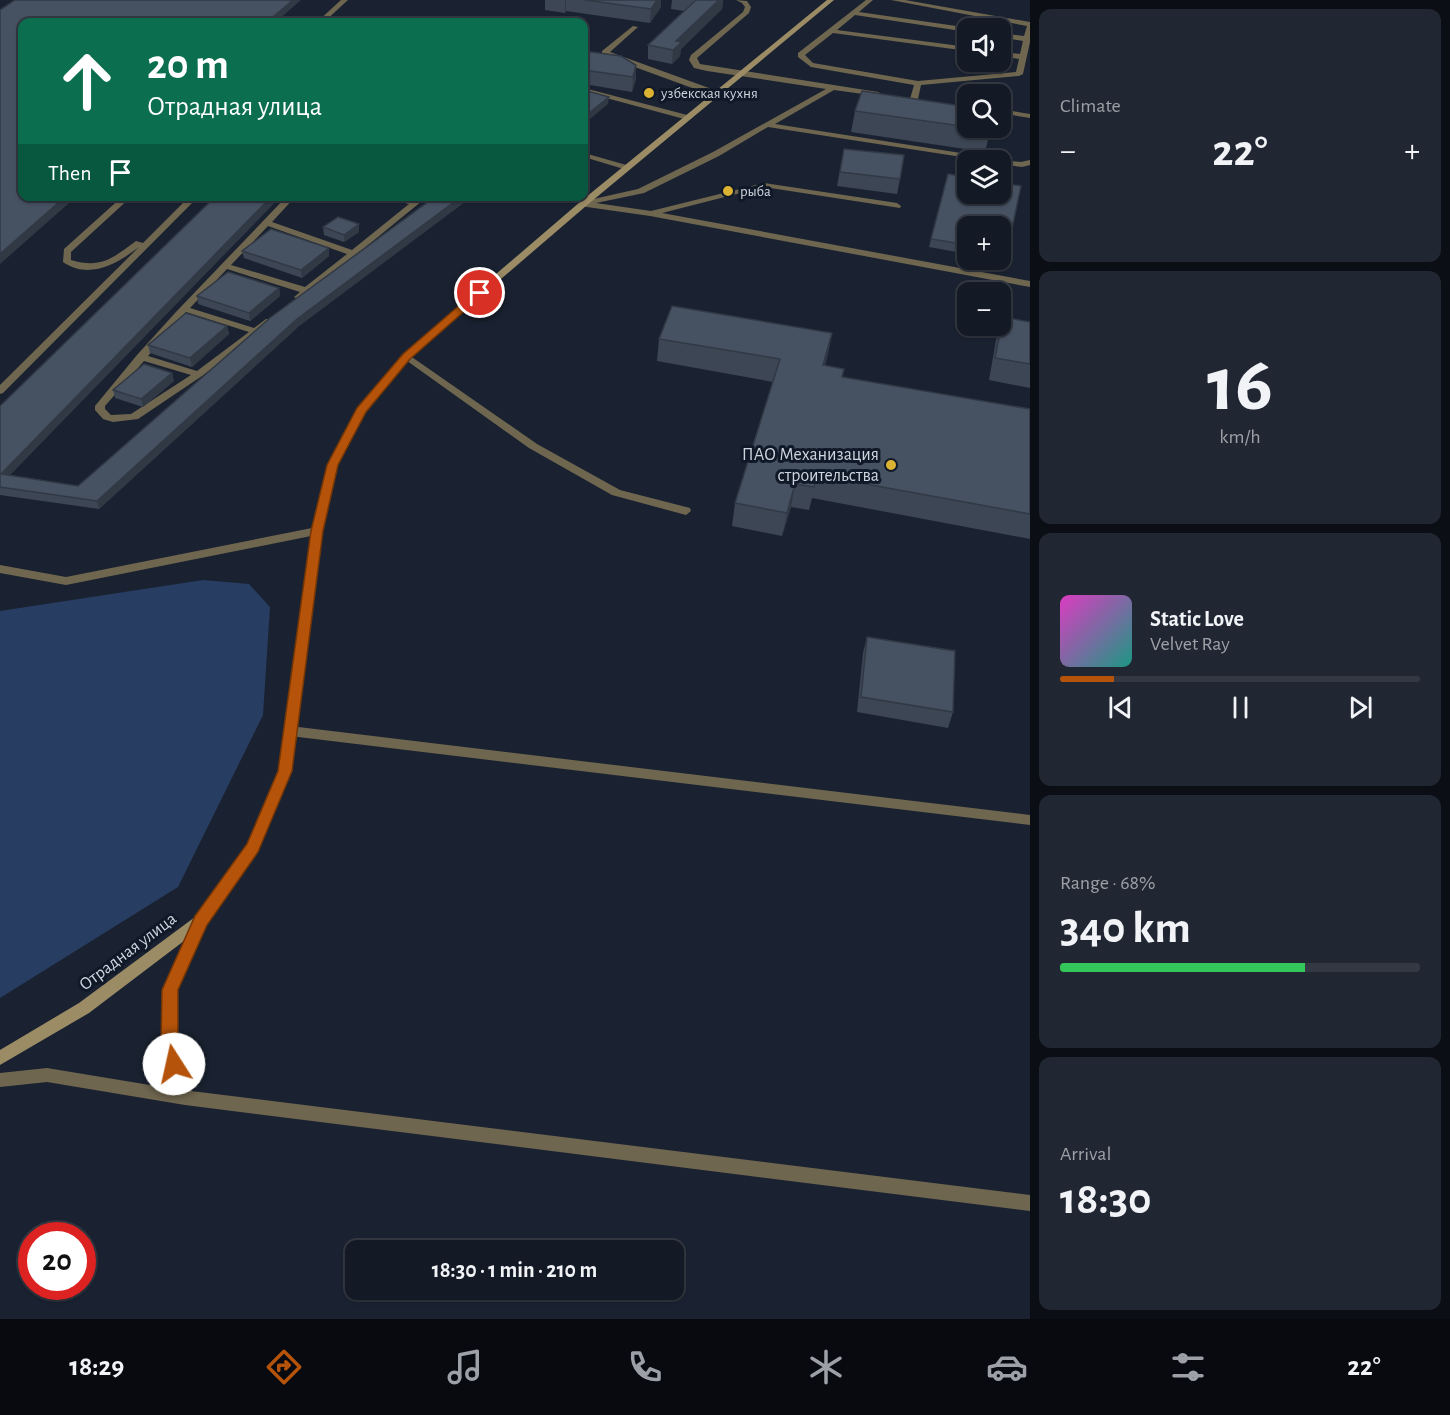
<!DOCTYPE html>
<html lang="en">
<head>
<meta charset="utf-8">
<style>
	:root { --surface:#141a25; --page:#212732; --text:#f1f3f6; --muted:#9da1a7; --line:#333842; --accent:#b45309 }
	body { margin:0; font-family:"Alegreya Sans",sans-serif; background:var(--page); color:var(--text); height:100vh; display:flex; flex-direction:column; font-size:22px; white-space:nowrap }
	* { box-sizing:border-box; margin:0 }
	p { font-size:20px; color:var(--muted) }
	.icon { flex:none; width:33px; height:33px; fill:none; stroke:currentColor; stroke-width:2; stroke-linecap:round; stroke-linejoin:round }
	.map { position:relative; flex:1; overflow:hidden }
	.side { display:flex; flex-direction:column; gap:9px; padding:9px; background:#0b0e14; width:420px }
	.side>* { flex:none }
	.banner { position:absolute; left:18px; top:18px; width:570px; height:183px; border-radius:12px; box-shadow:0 2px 4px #0004,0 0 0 2px var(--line); background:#0b6e4f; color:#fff; overflow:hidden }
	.fabs { position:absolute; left:957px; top:18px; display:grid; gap:12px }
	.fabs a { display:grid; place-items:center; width:54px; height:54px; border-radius:12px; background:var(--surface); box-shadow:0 2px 4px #0004,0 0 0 2px var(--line); font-size:30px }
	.speed { position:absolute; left:18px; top:1222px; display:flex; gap:12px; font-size:30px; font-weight:700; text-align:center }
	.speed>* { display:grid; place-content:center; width:78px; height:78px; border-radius:50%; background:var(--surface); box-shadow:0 2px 4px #0004,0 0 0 2px var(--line); line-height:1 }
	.speed .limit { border:9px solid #d22; background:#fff; color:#111 }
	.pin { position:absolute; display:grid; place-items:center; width:51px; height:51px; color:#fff; margin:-26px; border:3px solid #fff; border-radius:50%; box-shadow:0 2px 6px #0007 }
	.me { position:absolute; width:66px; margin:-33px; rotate:350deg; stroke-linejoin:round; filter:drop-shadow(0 0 4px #0008) }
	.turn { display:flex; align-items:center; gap:21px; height:126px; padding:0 30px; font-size:27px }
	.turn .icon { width:78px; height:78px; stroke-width:2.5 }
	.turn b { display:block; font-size:42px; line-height:51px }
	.then { display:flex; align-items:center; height:57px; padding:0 30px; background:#0003; gap:12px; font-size:22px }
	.big { font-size:45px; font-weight:700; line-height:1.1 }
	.side .card { flex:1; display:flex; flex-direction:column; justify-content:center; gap:9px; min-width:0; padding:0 21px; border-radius:12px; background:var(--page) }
	.side .dial { align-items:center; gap:0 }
	.dial b { font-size:78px; line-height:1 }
	.song { display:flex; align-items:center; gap:18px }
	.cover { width:72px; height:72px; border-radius:9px; background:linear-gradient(135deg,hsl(310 70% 55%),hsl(170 70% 35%)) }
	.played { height:6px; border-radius:3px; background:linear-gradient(90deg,var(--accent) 15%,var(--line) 15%) }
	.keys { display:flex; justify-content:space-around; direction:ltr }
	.heat { display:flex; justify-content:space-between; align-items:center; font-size:33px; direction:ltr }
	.charge { height:9px; border-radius:4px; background:linear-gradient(90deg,#34c759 68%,var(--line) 0) }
	.trip { position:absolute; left:345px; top:1240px; width:339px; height:60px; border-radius:12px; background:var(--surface); box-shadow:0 2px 4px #0004,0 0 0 2px var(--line); font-weight:700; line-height:60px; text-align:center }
	.dock { display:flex; height:96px; justify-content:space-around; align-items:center; background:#080a0f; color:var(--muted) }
	.dock .icon { width:42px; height:42px }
	.dock .current { color:var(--accent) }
	.dock b { font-size:27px; color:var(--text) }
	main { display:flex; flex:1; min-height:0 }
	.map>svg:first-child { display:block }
</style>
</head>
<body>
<main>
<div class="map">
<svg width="1030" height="1319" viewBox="0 0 1030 1319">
	<rect width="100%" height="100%" fill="#1a2231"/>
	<path fill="#273d61" d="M 203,580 L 249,584 L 270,607 L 263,715 L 178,887 L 0,998 L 0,611 Z"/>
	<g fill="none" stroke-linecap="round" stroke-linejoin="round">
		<path fill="#6f664f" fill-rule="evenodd" d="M 341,0 L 348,0 L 324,22 L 317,22 Z
			M 736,0 L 747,1 L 751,7 L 749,13 L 697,58 L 700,64 L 878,92 L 882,94 L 878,96 L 834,90 L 775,124 L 993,158 L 997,160 L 981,160 L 768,127 L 719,156 L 644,193 L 596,203 L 651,211 L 764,183 L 897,203 L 901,206 L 900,208 L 764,187 L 662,213 L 1030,281 L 1030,287 L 650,216 L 580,206 L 580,202 L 638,189 L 713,152 L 826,89 L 707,71 L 694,68 L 689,60 L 691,55 L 743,12 L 745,7 L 742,3 Z
			M 866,0 L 873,0 L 859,12 L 970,28 L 968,28 L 968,32 L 855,15 L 837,30 L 968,47 L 968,51 L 833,33 L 805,55 L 813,63 L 918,81 L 1016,72 L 1019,59 L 1000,56 L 1000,52 L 1020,54 L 1023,41 L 1000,37 L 1000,33 L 1024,36 L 1027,26 L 891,0 L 905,0 L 1030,22 L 1030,42 L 1023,74 L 1019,76 L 921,85 L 918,99 L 914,101 L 910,99 L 914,85 L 811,67 L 798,57 L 798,53 Z
			M 633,26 L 638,27 L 610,52 L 720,92 L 720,96 L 714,96 L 602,55 L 602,51 Z
			M 584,88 L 691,116 L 692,118 L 688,120 L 584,92 Z
			M 1000,109 L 1030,114 L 1030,118 L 1000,113 Z
			M 584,153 L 630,166 L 631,168 L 627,170 L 584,157 Z
			M 997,160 L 1000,160 L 1021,162 L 1030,160 L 1030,165 L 1022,167 L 1000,164 L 1000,160 Z
			M 123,196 L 132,196 L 71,252 L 71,260 C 101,269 113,258 136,241 L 143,243 L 190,196 L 199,196 L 3,393 L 0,394 L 0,385 L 139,247 C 117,264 89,280 63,262 L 64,249 Z
			M 287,196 L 296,196 L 272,222 L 352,250 L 409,204 L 375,196 L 395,196 L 414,200 L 418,196 L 428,196 L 302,299 L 299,300 L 294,297 L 300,292 L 227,269 L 190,308 L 254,328 L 266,319 L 272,319 L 272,323 L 202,376 L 138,419 L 113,422 L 103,419 L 95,410 L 95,406 L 137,355 L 175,313 ZM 268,226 L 347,254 L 305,287 L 231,265 ZM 186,312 L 249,332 L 197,371 L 148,356 ZM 144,361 L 191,375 L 131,414 L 111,415 L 105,409 L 105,406 Z
			M 406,353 L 537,444 L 620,490 L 690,508 L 691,511 L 686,515 L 612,495 L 529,448 L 403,358 L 403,354 Z
			M 317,527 L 321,528 L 322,531 L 321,534 L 66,585 L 0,573 L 0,565 L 66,577 Z
			M 290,726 L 1030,815 L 1030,825 L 290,736 L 286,734 L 284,731 L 286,728 Z
			M 200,915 L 205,917 L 207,921 L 177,989 L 177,1046 L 191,1091 L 1030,1195 L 1030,1211 L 185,1105 L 47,1082 L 0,1087 L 0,1073 L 47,1068 L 174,1089 L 161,1046 L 163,989 L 195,917 Z"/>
		<path fill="#9b8c66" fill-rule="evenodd" d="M 827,0 L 834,0 L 586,206 L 409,358 L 365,412 L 337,466 L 322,531 L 291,771 L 258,851 L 205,925 L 89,1013 L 0,1065 L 0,1050 L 79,1003 L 195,917 L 247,844 L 279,771 L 312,531 L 327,466 L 357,409 L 403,354 L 580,202 Z"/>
	</g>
	<path fill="#3c4654" d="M 545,0 L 661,0 L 661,7 L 650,23 L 566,11 L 565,13 L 545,10 Z
		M 672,0 L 723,0 L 722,9 L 681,49 L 680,56 L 672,64 L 648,59 L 648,45 L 684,11 L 671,9 Z
		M 584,51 L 636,79 L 632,92 L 584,84 Z
		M 855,111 L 991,128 L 985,152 L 851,132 Z
		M 844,149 L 900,179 L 897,194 L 837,186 Z
		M 948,174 L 968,177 L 968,194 L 1000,194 L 1000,183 L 1021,186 L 1005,260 L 1000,259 L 1000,226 L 968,226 L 968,254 L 929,247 Z
		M 216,196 L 281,196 L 10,475 L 78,486 L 298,327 L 99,509 L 0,495 L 0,406 Z
		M 359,224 L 359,232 L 344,242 L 324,235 L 323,227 Z
		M 242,251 L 329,256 L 302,278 L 244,258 Z
		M 279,288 L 280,296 L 250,321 L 198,304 L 197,296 Z
		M 1003,317 L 1030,322 L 1030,388 L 989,380 L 996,340 Z
		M 227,326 L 229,334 L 192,367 L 150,353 L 148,345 Z
		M 832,333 L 825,365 L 842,377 L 1030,409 L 1030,539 L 812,498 L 809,510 L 791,507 L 782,536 L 732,526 L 735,503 L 773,382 L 657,361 L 659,339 Z
		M 172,373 L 174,381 L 143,407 L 115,398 L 113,390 Z
		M 867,637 L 953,712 L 948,728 L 857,712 L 863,653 Z"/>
	<path fill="#313945" d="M 293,0 L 301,0 L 276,22 L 267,22 Z
		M 565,0 L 566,0 L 566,11 L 565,13 Z
		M 657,0 L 661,0 L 661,7 L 650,23 L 651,9 Z
		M 719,0 L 723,0 L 722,9 L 681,49 L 680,56 L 672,64 L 673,50 L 676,41 Z
		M 636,65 L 636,79 L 632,92 L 633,77 Z
		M 609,97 L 608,104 L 584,124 L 584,117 Z
		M 66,196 L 77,196 L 0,264 L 0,254 Z
		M 272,196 L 281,196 L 3,482 L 1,474 Z
		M 462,196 L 473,196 L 298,327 L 99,509 L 97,501 L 297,319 Z
		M 359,224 L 359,232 L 344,242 L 344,235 Z
		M 329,248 L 329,256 L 302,278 L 301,270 Z
		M 279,288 L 280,296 L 250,321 L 249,313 Z
		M 227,326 L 229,334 L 192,367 L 190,358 Z
		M 832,333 L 828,355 L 819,388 L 823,365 Z
		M 172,373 L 174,381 L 143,407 L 141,399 Z
		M 795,484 L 791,507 L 782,536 L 787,513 Z"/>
	<path fill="#465162" stroke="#313945" stroke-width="1.5" d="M 15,0 L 293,0 L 267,22 L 22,22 L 22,196 L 66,196 L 0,254 L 0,10 Z
		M 585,0 L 657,0 L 651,9 Z
		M 696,0 L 719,0 L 676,41 L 682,42 L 673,50 L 648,45 Z
		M 584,51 L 621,56 L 636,65 L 633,77 L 584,70 Z
		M 584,90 L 609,97 L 584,117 Z
		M 862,91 L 968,107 L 968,127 L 855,111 Z
		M 968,128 L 991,128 L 990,131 Z
		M 844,149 L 904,155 L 900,179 L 840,172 Z
		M 948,174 L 968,177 L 968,194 L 1000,194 L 1000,183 L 1021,186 L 1007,252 L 1000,251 L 1000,226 L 968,226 L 968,245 L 931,239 Z
		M 216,196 L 272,196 L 1,474 L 78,486 L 271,317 L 436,196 L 462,196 L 297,319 L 97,501 L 0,487 L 0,406 Z
		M 338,217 L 359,224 L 344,235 L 323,227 Z
		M 271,229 L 329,248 L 301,270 L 242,251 Z
		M 228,272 L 279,288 L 249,313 L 197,296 Z
		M 672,306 L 832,333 L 823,365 L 844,369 L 842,377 L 1030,409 L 1030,514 L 817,475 L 814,487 L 795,484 L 787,513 L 735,503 L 780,359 L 659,339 Z
		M 186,313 L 227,326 L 190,358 L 148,345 Z
		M 1003,317 L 1030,322 L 1030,364 L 995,358 Z
		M 144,364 L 172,373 L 141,399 L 113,390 Z
		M 867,637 L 955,651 L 953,712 L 861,697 Z"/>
	<path fill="#b45309" stroke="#753606" stroke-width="1.5" d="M 477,290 L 485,293 L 410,359 L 366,412 L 338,465 L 323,531 L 292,771 L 258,852 L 207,925 L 178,990 L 178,1046 L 183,1064 L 181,1069 L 174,1072 L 168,1069 L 161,1046 L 162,990 L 195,916 L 247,844 L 278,771 L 311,531 L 327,465 L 357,408 L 403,354 Z"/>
	<g fill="#dcb233" stroke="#101927" stroke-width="2">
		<circle cx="649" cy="93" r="6"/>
		<circle cx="728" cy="191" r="6"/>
		<circle cx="891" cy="465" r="6"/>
	</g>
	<g text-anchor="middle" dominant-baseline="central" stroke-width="6" stroke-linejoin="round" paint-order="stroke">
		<g font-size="15" fill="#cfd5df" stroke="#101927" text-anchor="start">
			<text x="661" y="93">узбекская кухня</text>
			<text x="740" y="191">рыба</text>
		</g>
		<g font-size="18" fill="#cfd5df" stroke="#101927" text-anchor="end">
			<text x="879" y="455">ПАО Механизация<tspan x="879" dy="21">строительства</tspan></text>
		</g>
		<g font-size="18" fill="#cfd5df" stroke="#101927">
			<text transform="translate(128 952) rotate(-37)">Отрадная улица</text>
		</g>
	</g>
</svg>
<div class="fabs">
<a><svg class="icon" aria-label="sound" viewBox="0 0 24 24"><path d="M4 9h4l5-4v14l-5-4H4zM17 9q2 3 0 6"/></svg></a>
<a><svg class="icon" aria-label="search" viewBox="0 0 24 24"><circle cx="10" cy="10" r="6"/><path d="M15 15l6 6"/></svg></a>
<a><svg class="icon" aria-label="layers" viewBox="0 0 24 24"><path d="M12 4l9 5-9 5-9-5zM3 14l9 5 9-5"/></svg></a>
<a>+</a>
<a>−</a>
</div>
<div class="speed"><div class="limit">20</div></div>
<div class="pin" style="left:480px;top:293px;background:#d93025"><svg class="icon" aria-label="arrive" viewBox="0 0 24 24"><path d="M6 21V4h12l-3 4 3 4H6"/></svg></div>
<svg class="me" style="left:174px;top:1064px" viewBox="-20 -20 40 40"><circle r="19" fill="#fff"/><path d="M0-13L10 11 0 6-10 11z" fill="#b45309"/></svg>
<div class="trip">18:30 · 1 min · 210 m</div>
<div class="banner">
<div class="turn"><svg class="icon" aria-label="ahead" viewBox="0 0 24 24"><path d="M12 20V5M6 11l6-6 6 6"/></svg><div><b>20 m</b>Отрадная улица</div></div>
<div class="then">Then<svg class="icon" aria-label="arrive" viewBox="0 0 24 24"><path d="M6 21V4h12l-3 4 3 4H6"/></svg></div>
</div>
</div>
<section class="side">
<div class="card"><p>Climate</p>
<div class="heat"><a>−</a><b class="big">22°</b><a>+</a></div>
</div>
<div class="card dial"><b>16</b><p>km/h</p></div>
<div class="card">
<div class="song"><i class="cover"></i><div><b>Static Love</b><p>Velvet Ray</p></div></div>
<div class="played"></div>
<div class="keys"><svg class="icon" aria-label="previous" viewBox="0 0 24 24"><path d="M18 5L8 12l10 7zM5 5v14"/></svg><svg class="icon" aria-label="pause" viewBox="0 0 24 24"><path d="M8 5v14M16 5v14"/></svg><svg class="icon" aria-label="next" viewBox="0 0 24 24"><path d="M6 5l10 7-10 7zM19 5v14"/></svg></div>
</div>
<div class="card"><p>Range · 68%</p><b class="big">340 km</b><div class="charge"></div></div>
<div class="card"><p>Arrival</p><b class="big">18:30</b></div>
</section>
</main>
<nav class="dock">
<b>18:29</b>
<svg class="icon current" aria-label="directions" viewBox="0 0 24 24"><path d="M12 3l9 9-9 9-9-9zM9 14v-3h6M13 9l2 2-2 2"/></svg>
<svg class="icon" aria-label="music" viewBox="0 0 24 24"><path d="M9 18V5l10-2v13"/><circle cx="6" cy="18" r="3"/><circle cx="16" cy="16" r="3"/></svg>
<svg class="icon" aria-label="phone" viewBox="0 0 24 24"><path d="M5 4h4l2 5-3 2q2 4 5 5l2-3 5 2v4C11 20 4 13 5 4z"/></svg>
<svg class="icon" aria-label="climate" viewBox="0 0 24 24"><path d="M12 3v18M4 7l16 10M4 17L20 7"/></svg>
<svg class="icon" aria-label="car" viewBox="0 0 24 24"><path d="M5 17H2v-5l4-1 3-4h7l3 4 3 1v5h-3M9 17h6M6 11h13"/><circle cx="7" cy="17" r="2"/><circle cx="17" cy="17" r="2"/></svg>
<svg class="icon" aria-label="filters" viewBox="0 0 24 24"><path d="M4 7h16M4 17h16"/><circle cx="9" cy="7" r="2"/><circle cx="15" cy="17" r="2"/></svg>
<b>22°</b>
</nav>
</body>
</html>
